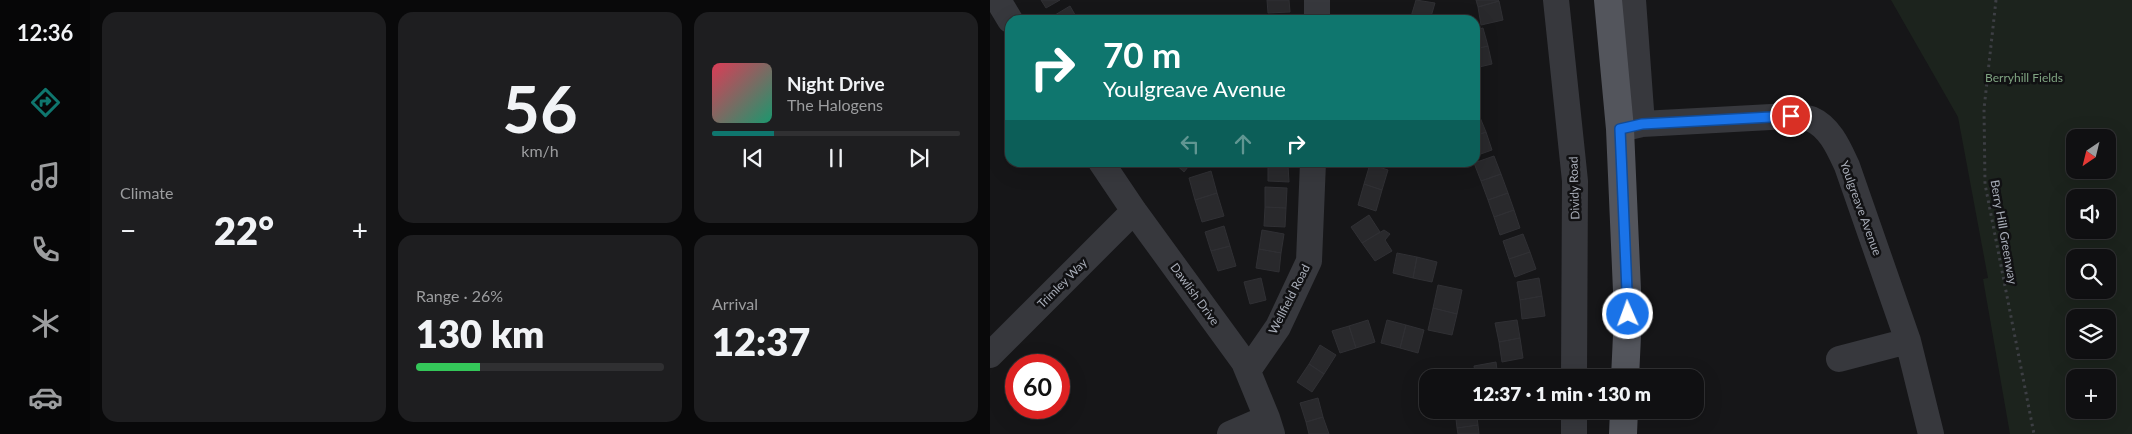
<!DOCTYPE html>
<html lang="en">
<head>
<meta charset="utf-8">
<style>
	:root { --surface:#101012; --page:#1e1e20; --text:#f1f3f6; --muted:#9c9d9f; --line:#303032; --accent:#0f766e }
	body { margin:0; font-family:Lato,sans-serif; background:var(--page); color:var(--text); height:100vh; display:flex; flex-direction:column; font-size:19px; white-space:nowrap }
	* { box-sizing:border-box; margin:0 }
	p { font-size:16px; color:var(--muted) }
	.icon { flex:none; width:28px; height:28px; fill:none; stroke:currentColor; stroke-width:2; stroke-linecap:round; stroke-linejoin:round }
	.map { position:relative; flex:1; overflow:hidden }
	.details { display:flex; flex-direction:column; gap:12px; padding:12px; background:#09090a; width:900px }
	.details>* { flex:none }
	.guide { position:absolute; left:15px; top:15px; width:475px; height:152px; border-radius:15px; box-shadow:0 5px 20px #0002,0 0 0 1px var(--line); background:#0f766e; color:#fff; overflow:hidden }
	.needle { width:32px; rotate:215deg }
	.buttons { position:absolute; left:1076px; top:129px; display:grid; gap:10px }
	.buttons a { display:grid; place-items:center; width:50px; height:50px; border-radius:10px; background:var(--surface); box-shadow:0 5px 20px #0002,0 0 0 1px var(--line); font-size:25px }
	.speed { position:absolute; left:15px; top:354px; display:flex; gap:10px; font-size:25px; font-weight:700; text-align:center }
	.speed>* { display:grid; place-content:center; width:65px; height:65px; border-radius:50%; background:var(--surface); box-shadow:0 5px 20px #0002,0 0 0 1px var(--line); line-height:1 }
	.speed .limit { border:8px solid #d22; background:#fff; color:#111 }
	.pin { position:absolute; display:grid; place-items:center; width:42px; height:42px; color:#fff; margin:-21px; border:2px solid #fff; border-radius:50%; box-shadow:0 1px 5px #0007 }
	.me { position:absolute; width:55px; margin:-28px; rotate:358deg; stroke-linejoin:round; filter:drop-shadow(0 0 4px #0008) }
	.turn { display:flex; align-items:center; gap:18px; height:105px; padding:0 15px; font-size:22px }
	.turn .icon { width:65px; height:65px; stroke-width:2.5 }
	.turn b { display:block; font-size:35px; line-height:42px }
	.lanes { display:flex; align-items:center; height:48px; padding:0 15px; background:#0003; justify-content:center; gap:25px; direction:ltr }
	.lanes .off { opacity:.35 }
	.big { font-size:38px; font-weight:800; line-height:1.1 }
	.details .widget { flex:1; display:flex; flex-direction:column; justify-content:center; gap:8px; min-width:0; padding:0 18px; border-radius:15px; background:var(--page) }
	.details .dial { align-items:center; gap:0 }
	.dial b { font-size:65px; line-height:1 }
	.song { display:flex; align-items:center; gap:15px }
	.cover { width:60px; height:60px; border-radius:8px; background:linear-gradient(135deg,hsl(350 70% 55%),hsl(160 70% 35%)) }
	.played { height:5px; border-radius:2px; background:linear-gradient(90deg,var(--accent) 25%,var(--line) 25%) }
	.keys { display:flex; justify-content:space-around; direction:ltr }
	.heat { display:flex; justify-content:space-between; align-items:center; font-size:28px; direction:ltr }
	.charge { height:8px; border-radius:4px; background:linear-gradient(90deg,#34c759 26%,var(--line) 0) }
	.details .tiles { flex:1; display:grid; gap:12px; grid-template-columns:repeat(3,1fr) }
	.widget:first-child { grid-row:span 2 }
	.trip { position:absolute; left:429px; top:369px; width:285px; height:50px; border-radius:15px; background:var(--surface); box-shadow:0 5px 20px #0002,0 0 0 1px var(--line); font-weight:800; line-height:50px; text-align:center }
	main { display:flex; flex:1; min-height:0 }
	.menu { display:flex; flex-direction:column; width:90px; justify-content:space-around; align-items:center; background:#060607; color:var(--muted) }
	.menu .icon { width:35px; height:35px }
	.menu .current { color:var(--accent) }
	.menu b { font-size:22px; color:var(--text) }
	.map>svg:first-child { display:block }
</style>
</head>
<body>
<main>
<nav class="menu">
<b>12:36</b>
<svg class="icon current" aria-label="directions" viewBox="0 0 24 24"><path d="M12 3l9 9-9 9-9-9zM9 14v-3h6M13 9l2 2-2 2"/></svg>
<svg class="icon" aria-label="music" viewBox="0 0 24 24"><path d="M9 18V5l10-2v13"/><circle cx="6" cy="18" r="3"/><circle cx="16" cy="16" r="3"/></svg>
<svg class="icon" aria-label="phone" viewBox="0 0 24 24"><path d="M5 4h4l2 5-3 2q2 4 5 5l2-3 5 2v4C11 20 4 13 5 4z"/></svg>
<svg class="icon" aria-label="climate" viewBox="0 0 24 24"><path d="M12 3v18M4 7l16 10M4 17L20 7"/></svg>
<svg class="icon" aria-label="car" viewBox="0 0 24 24"><path d="M5 17H2v-5l4-1 3-4h7l3 4 3 1v5h-3M9 17h6M6 11h13"/><circle cx="7" cy="17" r="2"/><circle cx="17" cy="17" r="2"/></svg>
</nav>
<section class="details">
<div class="tiles">
<div class="widget"><p>Climate</p>
<div class="heat"><a>−</a><b class="big">22°</b><a>+</a></div>
</div>
<div class="widget dial"><b>56</b><p>km/h</p></div>
<div class="widget">
<div class="song"><i class="cover"></i><div><b>Night Drive</b><p>The Halogens</p></div></div>
<div class="played"></div>
<div class="keys"><svg class="icon" aria-label="previous" viewBox="0 0 24 24"><path d="M18 5L8 12l10 7zM5 5v14"/></svg><svg class="icon" aria-label="pause" viewBox="0 0 24 24"><path d="M8 5v14M16 5v14"/></svg><svg class="icon" aria-label="next" viewBox="0 0 24 24"><path d="M6 5l10 7-10 7zM19 5v14"/></svg></div>
</div>
<div class="widget"><p>Range · 26%</p><b class="big">130 km</b><div class="charge"></div></div>
<div class="widget"><p>Arrival</p><b class="big">12:37</b></div>
</div>
</section>
<div class="map">
<svg width="1142" height="434" viewBox="0 0 1142 434">
	<rect width="100%" height="100%" fill="#161618"/>
	<path fill="#1c231d" fill-rule="evenodd" d="M 901,0 L 1142,0 L 1142,434 L 1020,434 L 993,279 L 998,278 L 968,117 ZM 1085,138 L 1118,138 L 1118,170 L 1085,170 ZM 1085,198 L 1118,198 L 1118,230 L 1085,230 ZM 1085,258 L 1118,258 L 1118,290 L 1085,290 ZM 1085,318 L 1118,318 L 1118,350 L 1085,350 ZM 1085,378 L 1118,378 L 1118,410 L 1085,410 Z"/>
	<path fill="#29292c" stroke="#303034" d="M 51,0 L 70,0 L 56,8 Z
		M 277,0 L 299,0 L 300,12 L 278,13 Z
		M 426,0 L 445,3 L 440,20 L 420,20 Z
		M 486,0 L 508,0 L 509,1 L 488,7 Z
		M 509,1 L 513,20 L 491,25 L 488,7 Z
		M 80,6 L 88,20 L 61,20 L 60,18 Z
		M 493,28 L 498,46 L 485,49 L 485,30 Z
		M 498,46 L 502,64 L 485,68 L 485,49 Z
		M 489,115 L 496,132 L 485,136 L 485,117 Z
		M 496,132 L 502,150 L 485,156 L 485,136 Z
		M 504,156 L 511,174 L 491,181 L 484,163 Z
		M 183,162 L 202,162 L 194,172 Z
		M 278,162 L 298,162 L 298,165 L 278,164 Z
		M 278,164 L 298,165 L 299,182 L 278,181 Z
		M 380,164 L 398,170 L 392,190 L 374,184 Z
		M 221,171 L 227,193 L 205,200 L 199,178 Z
		M 511,174 L 518,193 L 498,200 L 491,181 Z
		M 374,184 L 392,190 L 386,211 L 368,205 Z
		M 275,187 L 297,188 L 296,208 L 275,207 Z
		M 227,193 L 234,216 L 212,222 L 205,200 Z
		M 518,193 L 524,210 L 504,217 L 498,200 Z
		M 275,207 L 296,208 L 295,227 L 274,226 Z
		M 524,210 L 530,228 L 510,235 L 504,217 Z
		M 379,215 L 390,232 L 372,243 L 361,227 Z
		M 234,226 L 240,246 L 221,251 L 215,232 Z
		M 272,230 L 294,234 L 291,253 L 269,249 Z
		M 394,230 L 400,234 L 395,240 L 402,251 L 385,261 L 372,243 Z
		M 533,234 L 540,252 L 519,259 L 513,241 Z
		M 240,246 L 246,266 L 228,271 L 221,251 Z
		M 269,249 L 291,253 L 289,272 L 266,268 Z
		M 540,252 L 546,269 L 525,277 L 519,259 Z
		M 407,253 L 427,257 L 423,278 L 403,273 Z
		M 427,257 L 447,262 L 442,282 L 423,278 Z
		M 271,278 L 276,300 L 260,304 L 254,282 Z
		M 549,278 L 552,296 L 530,300 L 527,282 Z
		M 448,285 L 472,290 L 467,314 L 443,308 Z
		M 552,296 L 555,316 L 532,319 L 530,300 Z
		M 443,308 L 467,314 L 462,335 L 438,330 Z
		M 378,320 L 385,342 L 366,348 L 359,326 Z
		M 397,320 L 416,325 L 410,348 L 391,343 Z
		M 527,320 L 530,338 L 509,342 L 505,323 Z
		M 416,325 L 434,330 L 428,353 L 410,348 Z
		M 359,326 L 366,348 L 350,353 L 342,331 Z
		M 530,338 L 533,358 L 512,362 L 509,342 Z
		M 330,345 L 346,355 L 334,374 L 319,364 Z
		M 506,362 L 508,378 L 486,378 L 484,366 Z
		M 319,364 L 334,374 L 322,392 L 307,382 Z
		M 328,398 L 333,417 L 316,422 L 310,403 Z
		M 465,410 L 486,410 L 488,425 L 467,428 Z
		M 333,417 L 339,434 L 319,434 L 316,422 Z
		M 488,425 L 489,434 L 468,434 L 467,428 Z"/>
	<g fill="none" stroke-linecap="round" stroke-linejoin="round">
		<path stroke="#3d3f44" stroke-width="3" stroke-dasharray="2.5 4" stroke-linecap="butt" d="M 1006,0 L 994,109 L 995,184 L 1044,434"/>
		<path stroke="#37383d" stroke-width="26" d="M 8,0 L 20,20
			M 327,0 L 327,20
			M 566,0 L 585,181 L 584,378
			M 643,0 L 652,124
			M 630,129 L 652,124 L 801,116 C 807,117 815,117 821,119 C 840,127 849,149 857,166 L 918,341 L 941,434
			M 111,162 L 144,211 L 254,362 L 277,418 L 282,434
			M 0,355 L 144,211
			M 849,359 L 918,341
			M 259,369 L 288,327 L 319,261 L 323,162
			M 240,434 L 277,418
			M 584,434 L 584,410"/>
		<path stroke="#53555c" stroke-width="28" d="M 618,0 L 630,129 L 638,314 L 635,378
			M 633,434 L 634,410"/>
	</g>
	<g fill="none" stroke-linecap="round" stroke-linejoin="round">
		<g stroke="#114b97" stroke-width="12">
			<path id="route" d="M 638,314 L 630,129 L 652,124 L 801,116"/>
		</g>
		<use href="#route" stroke="#1a73e8" stroke-width="9"/>
	</g>
	<g text-anchor="middle" dominant-baseline="central" stroke-width="5" stroke-linejoin="round" paint-order="stroke">
		<g font-size="12" fill="#7fa381" stroke="#111113">
			<text x="1034" y="77">Berryhill Fields</text>
		</g>
		<g font-size="12" fill="#a8adb8" stroke="#111113">
			<text transform="translate(584 188) rotate(-92)">Dividy Road</text>
			<text transform="translate(871 208) rotate(70)">Youlgreave Avenue</text>
			<text transform="translate(1014 232) rotate(80)">Berry Hill Greenway</text>
			<text transform="translate(72 283) rotate(-45)">Trimley Way</text>
			<text transform="translate(205 294) rotate(54)">Dawlish Drive</text>
			<text transform="translate(299 299) rotate(-63)">Wellfield Road</text>
		</g>
	</g>
</svg>
<div class="buttons">
<a><svg class="needle" viewBox="-14 -14 28 28"><path d="M0-13l5 13h-10z" fill="#e53935"/><path d="M0 13l5-13h-10z" fill="#9c9d9f"/></svg></a>
<a><svg class="icon" aria-label="sound" viewBox="0 0 24 24"><path d="M4 9h4l5-4v14l-5-4H4zM17 9q2 3 0 6"/></svg></a>
<a><svg class="icon" aria-label="search" viewBox="0 0 24 24"><circle cx="10" cy="10" r="6"/><path d="M15 15l6 6"/></svg></a>
<a><svg class="icon" aria-label="layers" viewBox="0 0 24 24"><path d="M12 4l9 5-9 5-9-5zM3 14l9 5 9-5"/></svg></a>
<a>+</a>
</div>
<div class="speed"><div class="limit">60</div></div>
<div class="pin" style="left:801px;top:116px;background:#d93025"><svg class="icon" aria-label="arrive" viewBox="0 0 24 24"><path d="M6 21V4h12l-3 4 3 4H6"/></svg></div>
<svg class="me" style="left:638px;top:314px" viewBox="-20 -20 40 40"><circle r="17" fill="#1a73e8" stroke="#fff" stroke-width="3"/><path d="M0-11L8 9 0 5-8 9z" fill="#fff"/></svg>
<div class="trip">12:37 · 1 min · 130 m</div>
<div class="guide">
<div class="turn"><svg class="icon" aria-label="right" viewBox="0 0 24 24"><path d="M7 20v-9h11M14 6l5 5-5 5"/></svg><div><b>70 m</b>Youlgreave Avenue</div></div>
<div class="lanes"><svg class="icon off" aria-label="left" viewBox="0 0 24 24"><path d="M17 20v-9H6M10 6l-5 5 5 5"/></svg><svg class="icon off" aria-label="ahead" viewBox="0 0 24 24"><path d="M12 20V5M6 11l6-6 6 6"/></svg><svg class="icon" aria-label="right" viewBox="0 0 24 24"><path d="M7 20v-9h11M14 6l5 5-5 5"/></svg></div>
</div>
</div>
</main>
</body>
</html>
